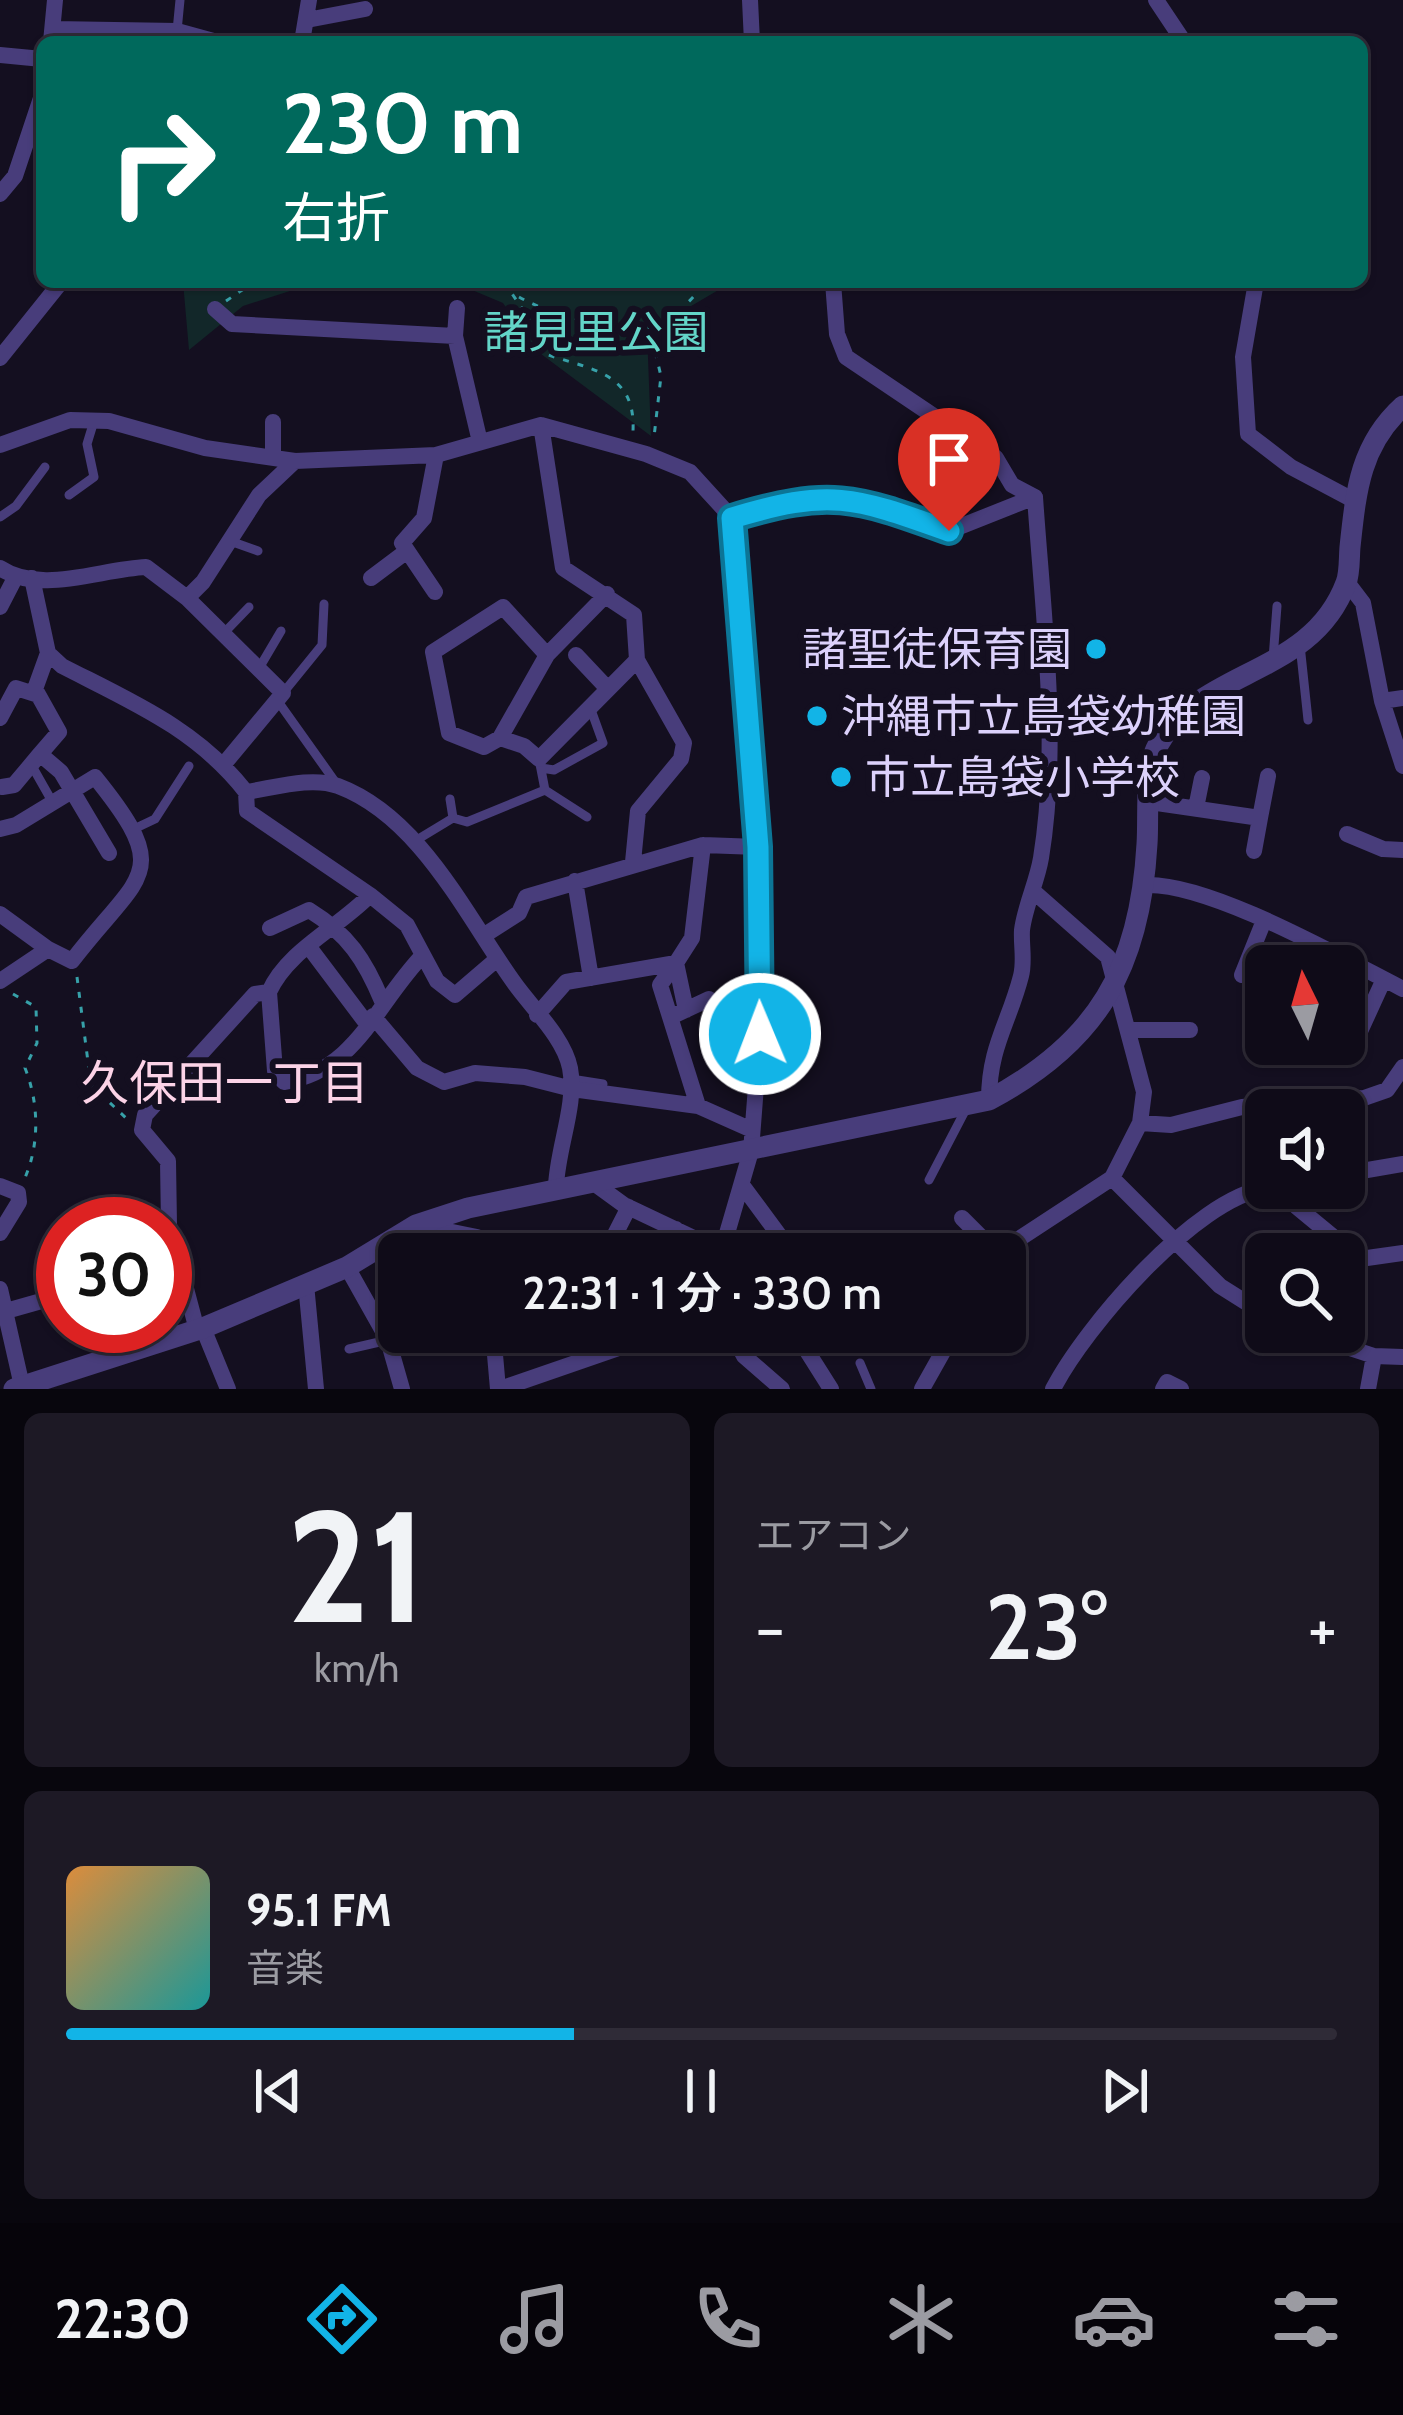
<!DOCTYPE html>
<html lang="ja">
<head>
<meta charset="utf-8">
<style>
	:root { --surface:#0f0b18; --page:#1d1925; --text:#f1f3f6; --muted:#9b9ba2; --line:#2f2b37; --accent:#12b4e7 }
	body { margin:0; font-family:Cabin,"Noto Sans JP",sans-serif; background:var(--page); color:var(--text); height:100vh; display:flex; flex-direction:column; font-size:45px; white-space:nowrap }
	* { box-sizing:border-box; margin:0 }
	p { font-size:39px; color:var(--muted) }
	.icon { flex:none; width:66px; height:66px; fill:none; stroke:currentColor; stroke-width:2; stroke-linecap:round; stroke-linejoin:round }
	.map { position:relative; height:1389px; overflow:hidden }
	.details { display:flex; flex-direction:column; gap:24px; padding:24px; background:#08060d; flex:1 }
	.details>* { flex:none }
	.hud { position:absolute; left:36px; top:36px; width:1332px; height:252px; border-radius:18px; box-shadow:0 3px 9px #0004,0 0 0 3px var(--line); background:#00695c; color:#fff; overflow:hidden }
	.needle { width:78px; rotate:355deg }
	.buttons { position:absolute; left:1245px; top:945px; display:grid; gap:24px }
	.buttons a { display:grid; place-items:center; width:120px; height:120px; border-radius:18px; background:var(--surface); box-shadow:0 3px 9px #0004,0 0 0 3px var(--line); font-size:60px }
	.speed { position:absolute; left:36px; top:1197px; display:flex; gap:24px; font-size:60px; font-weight:700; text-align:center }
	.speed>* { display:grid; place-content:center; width:156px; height:156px; border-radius:50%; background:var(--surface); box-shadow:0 3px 9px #0004,0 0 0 3px var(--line); line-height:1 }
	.speed .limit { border:18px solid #d22; background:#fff; color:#111 }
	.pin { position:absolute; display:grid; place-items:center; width:102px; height:102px; color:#fff; margin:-123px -51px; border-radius:50% 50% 50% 0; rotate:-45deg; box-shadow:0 0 12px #0007 }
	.pin .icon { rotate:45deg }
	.me { position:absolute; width:132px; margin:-66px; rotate:359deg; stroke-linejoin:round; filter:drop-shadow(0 0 9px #0008) }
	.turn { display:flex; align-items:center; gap:42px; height:252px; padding:0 48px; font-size:54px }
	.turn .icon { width:156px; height:156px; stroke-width:2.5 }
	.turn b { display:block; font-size:84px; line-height:102px }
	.big { font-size:90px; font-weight:600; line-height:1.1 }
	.details .tile { flex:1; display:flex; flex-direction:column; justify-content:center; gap:18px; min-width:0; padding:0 42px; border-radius:18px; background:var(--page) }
	.details .dial { align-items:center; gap:0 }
	.dial b { font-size:156px; line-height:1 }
	.song { display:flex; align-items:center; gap:36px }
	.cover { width:144px; height:144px; border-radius:18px; background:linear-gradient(135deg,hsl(30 70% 55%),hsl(180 70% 35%)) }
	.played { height:12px; border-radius:6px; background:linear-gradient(90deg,var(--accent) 40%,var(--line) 40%) }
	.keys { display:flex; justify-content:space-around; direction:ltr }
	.heat { display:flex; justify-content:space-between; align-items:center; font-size:66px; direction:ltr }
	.details .tiles { flex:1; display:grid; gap:24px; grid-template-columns:1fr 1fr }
	.tile:last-child { grid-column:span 2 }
	.trip { position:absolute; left:378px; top:1233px; width:648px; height:120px; border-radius:18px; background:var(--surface); box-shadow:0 3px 9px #0004,0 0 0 3px var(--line); font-weight:600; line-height:120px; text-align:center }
	.tab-bar { display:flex; height:192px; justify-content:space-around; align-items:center; background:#06040a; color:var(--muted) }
	.tab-bar .icon { width:84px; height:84px }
	.tab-bar .selected { color:var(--accent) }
	.tab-bar b { font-size:54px; color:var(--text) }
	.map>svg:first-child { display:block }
</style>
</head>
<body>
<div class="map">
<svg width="1403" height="1389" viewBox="0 0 1403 1389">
	<rect width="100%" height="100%" fill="#140f20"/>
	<path fill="#122729" d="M 183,282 L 318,282 L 243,306 L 189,350 Z
		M 453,282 L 732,282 L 647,332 L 651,436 L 537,351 L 503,303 Z"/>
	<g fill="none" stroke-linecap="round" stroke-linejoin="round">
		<path stroke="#37a1a9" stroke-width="3" stroke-dasharray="6 9" stroke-linecap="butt" d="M 504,282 L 528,317 L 537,351 C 587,370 636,369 633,431
			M 519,297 C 569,325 672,346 703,282
			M 226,301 L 254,282
			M 648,323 L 661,376 L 654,437
			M 77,977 L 91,1085 L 126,1118
			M 13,994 L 36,1007 L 37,1043 L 25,1068 C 39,1103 40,1145 24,1180"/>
		<path stroke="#483d7b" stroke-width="9" d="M 177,31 L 180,0
			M 69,495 L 94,477 L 87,444 L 94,421
			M 0,517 L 16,506 L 45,467
			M 230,541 L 258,551
			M 223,634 L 249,607
			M 1300,645 L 1308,720
			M 1273,659 L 1277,606
			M 258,670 L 281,631
			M 283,693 L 322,645 L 324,604
			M 277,700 L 336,783
			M 32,766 L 53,803
			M 541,768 L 554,770 L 603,743 L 590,707
			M 545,790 L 587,817
			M 450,799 L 453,818
			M 136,828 L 155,819 L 189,766
			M 415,841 L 453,818 L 467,822 L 545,790 L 539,759
			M 571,1079 L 603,1084
			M 929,1180 L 966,1109
			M 754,1342 L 769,1332
			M 349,1349 L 388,1340
			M 860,1363 L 871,1389"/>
		<path stroke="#483d7b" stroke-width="16" d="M 750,0 L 752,42
			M 1156,0 L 1184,42
			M 307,20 L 365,9
			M 53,29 L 177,31 L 217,42
			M 51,42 L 55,0
			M 302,42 L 309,0
			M 0,55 L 42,59
			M 0,194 L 15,176 L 42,95
			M 833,282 L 837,334 L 846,357 L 996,458 L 1012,485 L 1035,497
			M 1256,282 L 1243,357 L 1248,434 L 1291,467 L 1355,501
			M 215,309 L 232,324 L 455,336 L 480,442
			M 455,336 L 457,308
			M 0,358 L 61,282
			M 541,425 L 563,568 L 634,615 L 637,660 L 684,743 L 681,759 L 638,811 L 633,862
			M 0,445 L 70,420 L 109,421 L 205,448 L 295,461 L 436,455 L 541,425 L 646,454 L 690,472 L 732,518 L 758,847 L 760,1034 L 751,1151 L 721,1254
			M 273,458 L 273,422
			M 732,518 C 831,488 853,497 949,531 L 1035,497
			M 0,568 C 40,595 100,569 146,567 L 187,598 L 283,693 L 224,764
			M 32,578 L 48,653 L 62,666 C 132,702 197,729 246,792 C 274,788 311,776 338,786 C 421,817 467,918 515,984 C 533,1009 564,1038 570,1068 C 577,1105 557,1149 556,1187
			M 371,578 L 407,551
			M 1347,582 L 1363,603 L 1382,701 L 1403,766
			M 435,592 L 402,543 L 424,518 L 436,455
			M 607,594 L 547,655 L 503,607 L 433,652 L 449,733 L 484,747 L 500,738 L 524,746 L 539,759 L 637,660
			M 187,598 L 203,582 L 259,495 L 295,461
			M 0,607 L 15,578
			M 48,653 L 35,689 L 59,732 L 40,754 L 61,772 L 109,853
			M 576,655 L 608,689
			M 1382,701 L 1403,698
			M 0,718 L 16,688 L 38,695
			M 500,738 L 547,655
			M 2,787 L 14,785 L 40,754
			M 1150,802 L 1260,818 L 1268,776
			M 1196,808 L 1202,778
			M 0,829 L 16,825 L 95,777 C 175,876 140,872 72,961 L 48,949 L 0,981
			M 1347,834 L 1383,849 L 1403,850
			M 1254,851 L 1260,818
			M 575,881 L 591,978
			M 1145,885 C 1209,882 1342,958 1403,989
			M 370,895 L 407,925 L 423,955
			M 0,914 L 48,949
			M 270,928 L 309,910 C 348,934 365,960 382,1001
			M 483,936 L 519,913 L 526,897 L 703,845 L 758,847
			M 309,947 L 367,1024
			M 676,963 L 660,985 L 698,1106
			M 676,963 L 686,1010
			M 1314,966 L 1322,949
			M 1242,975 L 1263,923
			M 269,992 L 275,1071 L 284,1082 C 356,1071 375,1005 423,955 L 437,981 L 455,995 L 497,959
			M 677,1014 L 709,999
			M 537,1015 L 566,982 L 676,963 L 692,938 L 703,845
			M 373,1016 L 417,1068 L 444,1082 L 475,1073 L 525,1077 L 572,1089 L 698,1106 L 752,1130
			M 1130,1030 L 1190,1030
			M 1357,1038 L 1384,979
			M 989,1100 C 989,1047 1009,1023 1021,976 C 1025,961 1021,945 1022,930 C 1025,906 1037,882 1041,858 C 1060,741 1043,615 1035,497
			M 1140,1123 L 1171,1125 L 1242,1107 L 1364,1098 L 1387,1090 L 1403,1067
			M 1344,1174 L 1403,1164
			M 1112,1178 L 1220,1286 L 1266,1315
			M 591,1181 L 624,1205 L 721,1251
			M 742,1185 L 793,1254
			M 0,1186 L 18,1193 L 19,1202 L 0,1233
			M 1291,1188 L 1297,1207 L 1360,1259 L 1403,1253
			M 962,1218 L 997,1253
			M 418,1225 L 477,1237 L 481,1254
			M 729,1235 L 745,1254
			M 605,1254 L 629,1207
			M 663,1254 L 676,1229
			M 996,1254 L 1112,1178 L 1140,1123 L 1144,1092 L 1108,957 L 1033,891
			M 347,1267 L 388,1340 L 402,1389
			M 306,1284 L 316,1389
			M 0,1289 L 22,1386
			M 6,1311 L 52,1298
			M 203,1328 L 228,1389
			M 197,1330 L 169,1225 L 168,1161 L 142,1130 L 145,1115 L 255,994 L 269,992 C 288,950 338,928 370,895 L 247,811 L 246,792
			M 493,1332 L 498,1389
			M 731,1332 L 744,1356 L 782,1389
			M 795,1332 L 831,1389
			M 1301,1332 L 1374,1356 L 1403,1357
			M 500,1389 L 665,1332
			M 922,1389 L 954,1332
			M 1053,1389 C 1085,1327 1195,1199 1266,1188
			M 1163,1389 L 1167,1382 L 1181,1389
			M 1368,1389 L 1374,1356"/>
		<path stroke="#483d7b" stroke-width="21" d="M 14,1389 L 203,1328 L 347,1267 L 416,1225 L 468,1208 L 989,1100 C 1098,1042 1140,968 1147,844 C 1149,816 1144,770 1158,745 C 1200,668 1311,677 1346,583 C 1350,573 1349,558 1350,547 C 1356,491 1360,445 1403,406"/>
	</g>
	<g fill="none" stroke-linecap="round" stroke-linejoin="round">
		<g stroke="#0c7596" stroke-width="30">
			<path id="route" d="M 760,1034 L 758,847 L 732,518 C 831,488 854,497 949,531"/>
		</g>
		<use href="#route" stroke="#12b4e7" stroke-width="21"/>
	</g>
	<g fill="#12b4e7" stroke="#140f20" stroke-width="4.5">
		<circle cx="1096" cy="649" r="12"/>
		<circle cx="817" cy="716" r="12"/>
		<circle cx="841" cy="777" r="12"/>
	</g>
	<g text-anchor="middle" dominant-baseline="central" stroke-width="12" stroke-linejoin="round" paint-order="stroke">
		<g font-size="45" fill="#63d5c8" stroke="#140f20">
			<text x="596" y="332">諸見里公園</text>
		</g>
		<g font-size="45" fill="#dcd1fb" stroke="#140f20" text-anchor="start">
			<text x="1072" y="649" text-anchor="end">諸聖徒保育園</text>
			<text x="841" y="716">沖縄市立島袋幼稚園</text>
			<text x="865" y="777">市立島袋小学校</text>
		</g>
		<g font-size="48" fill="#fcd3e7" stroke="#140f20">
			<text x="225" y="1083">久保田一丁目</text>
		</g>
	</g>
</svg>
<div class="buttons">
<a><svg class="needle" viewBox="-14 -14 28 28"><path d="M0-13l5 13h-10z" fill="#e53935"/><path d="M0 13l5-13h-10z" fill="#9b9ba2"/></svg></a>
<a><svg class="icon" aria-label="sound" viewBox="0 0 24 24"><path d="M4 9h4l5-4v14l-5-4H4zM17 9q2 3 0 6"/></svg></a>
<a><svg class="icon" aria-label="search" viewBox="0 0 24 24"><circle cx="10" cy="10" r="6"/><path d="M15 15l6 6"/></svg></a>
</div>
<div class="speed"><div class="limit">30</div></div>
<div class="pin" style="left:949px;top:531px;background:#d93025"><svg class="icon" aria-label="arrive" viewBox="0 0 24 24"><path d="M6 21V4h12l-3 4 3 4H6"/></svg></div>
<svg class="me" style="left:760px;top:1034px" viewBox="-20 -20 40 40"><circle r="17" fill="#12b4e7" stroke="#fff" stroke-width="3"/><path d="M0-11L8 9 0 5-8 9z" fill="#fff"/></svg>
<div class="trip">22:31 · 1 分 · 330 m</div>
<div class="hud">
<div class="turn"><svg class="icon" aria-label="right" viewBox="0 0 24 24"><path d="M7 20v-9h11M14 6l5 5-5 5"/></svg><div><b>230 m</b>右折</div></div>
</div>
</div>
<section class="details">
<div class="tiles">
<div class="tile dial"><b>21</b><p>km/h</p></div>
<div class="tile"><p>エアコン</p>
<div class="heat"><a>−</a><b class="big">23°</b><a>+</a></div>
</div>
<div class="tile">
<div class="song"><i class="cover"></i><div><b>95.1 FM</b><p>音楽</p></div></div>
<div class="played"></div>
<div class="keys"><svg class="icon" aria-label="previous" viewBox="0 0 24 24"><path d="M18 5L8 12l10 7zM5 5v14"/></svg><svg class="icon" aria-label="pause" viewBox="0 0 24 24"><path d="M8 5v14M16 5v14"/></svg><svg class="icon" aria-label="next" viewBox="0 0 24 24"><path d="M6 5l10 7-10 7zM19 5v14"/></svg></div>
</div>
</div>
</section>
<nav class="tab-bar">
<b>22:30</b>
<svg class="icon selected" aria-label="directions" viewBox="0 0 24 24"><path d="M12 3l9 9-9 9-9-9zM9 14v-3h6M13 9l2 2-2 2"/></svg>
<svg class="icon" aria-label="music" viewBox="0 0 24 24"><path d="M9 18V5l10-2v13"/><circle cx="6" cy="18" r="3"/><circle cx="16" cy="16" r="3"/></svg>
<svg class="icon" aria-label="phone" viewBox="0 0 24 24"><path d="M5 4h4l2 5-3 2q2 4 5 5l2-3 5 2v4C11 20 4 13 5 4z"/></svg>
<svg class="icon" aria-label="climate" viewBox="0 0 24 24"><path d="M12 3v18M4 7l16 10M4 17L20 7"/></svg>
<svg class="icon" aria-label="car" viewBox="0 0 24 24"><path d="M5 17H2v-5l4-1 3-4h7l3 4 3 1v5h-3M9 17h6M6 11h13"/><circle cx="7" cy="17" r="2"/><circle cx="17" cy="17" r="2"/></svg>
<svg class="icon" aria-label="filters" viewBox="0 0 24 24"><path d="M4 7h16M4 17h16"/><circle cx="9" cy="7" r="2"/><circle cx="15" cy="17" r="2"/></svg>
</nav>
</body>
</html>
